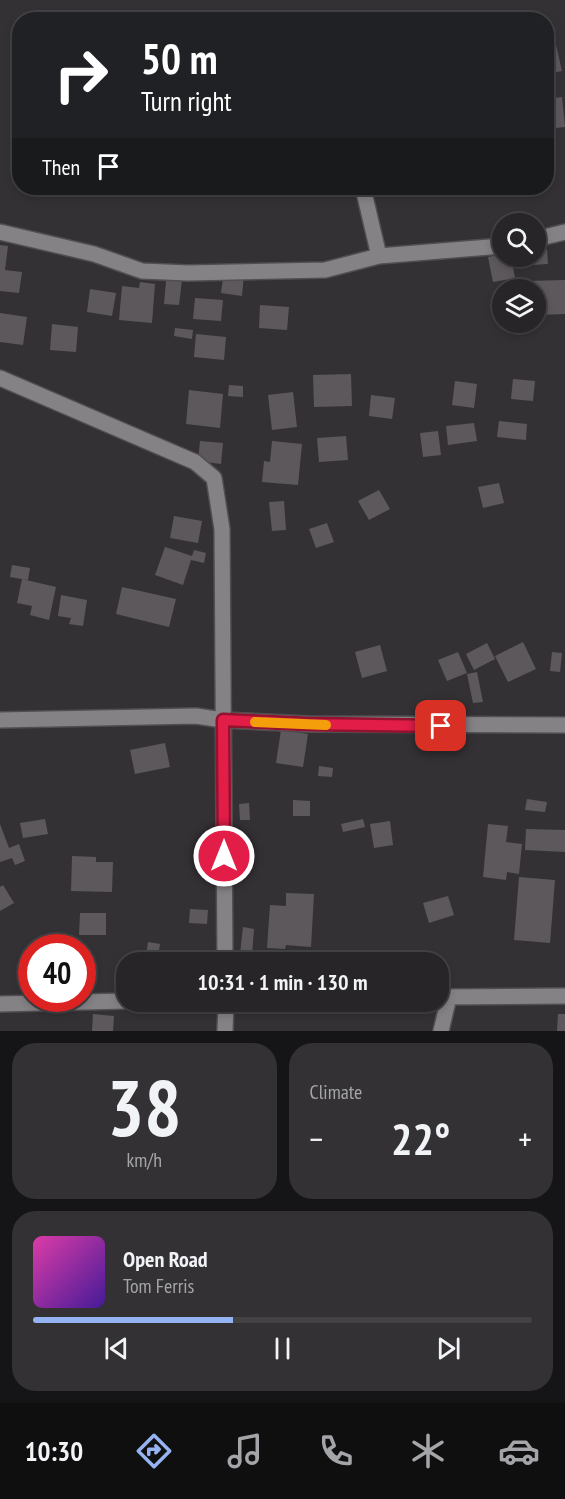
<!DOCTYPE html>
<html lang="en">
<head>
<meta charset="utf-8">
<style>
	:root { --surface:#272528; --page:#333134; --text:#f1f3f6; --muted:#a4a5a8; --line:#434245; --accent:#95b2f1 }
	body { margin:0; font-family:"PT Sans Narrow",sans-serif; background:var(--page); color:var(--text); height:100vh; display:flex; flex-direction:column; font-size:22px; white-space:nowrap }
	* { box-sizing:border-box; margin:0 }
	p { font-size:20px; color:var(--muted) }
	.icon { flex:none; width:33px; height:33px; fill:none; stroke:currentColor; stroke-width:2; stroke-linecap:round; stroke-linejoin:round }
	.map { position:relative; height:1031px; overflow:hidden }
	.drawer { display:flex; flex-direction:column; gap:12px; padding:12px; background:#151416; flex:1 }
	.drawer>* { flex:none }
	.guide { position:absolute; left:12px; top:12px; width:542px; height:183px; border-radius:24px; box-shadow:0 3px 9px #0003,0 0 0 2px var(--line); background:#202124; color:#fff; overflow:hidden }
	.buttons { position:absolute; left:492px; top:213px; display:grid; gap:12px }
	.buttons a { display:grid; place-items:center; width:54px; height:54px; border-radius:50%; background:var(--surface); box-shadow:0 3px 9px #0003,0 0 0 2px var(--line); font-size:30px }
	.speed { position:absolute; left:18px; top:934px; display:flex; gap:12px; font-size:30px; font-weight:700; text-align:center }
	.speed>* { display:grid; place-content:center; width:78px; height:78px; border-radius:50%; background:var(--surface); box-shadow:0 3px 9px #0003,0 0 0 2px var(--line); line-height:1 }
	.speed .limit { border:9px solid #d22; background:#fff; color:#111 }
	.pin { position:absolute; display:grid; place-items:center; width:51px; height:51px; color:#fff; margin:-26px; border-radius:12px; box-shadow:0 3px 9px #0006 }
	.me { position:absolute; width:66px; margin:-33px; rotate:0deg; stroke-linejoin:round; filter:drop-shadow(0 0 4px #0008) }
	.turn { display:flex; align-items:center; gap:21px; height:126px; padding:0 30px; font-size:27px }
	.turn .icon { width:78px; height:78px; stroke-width:2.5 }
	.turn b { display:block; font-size:42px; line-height:51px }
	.then { display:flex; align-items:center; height:57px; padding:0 30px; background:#0003; gap:12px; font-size:22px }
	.big { font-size:45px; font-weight:700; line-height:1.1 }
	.drawer .tile { flex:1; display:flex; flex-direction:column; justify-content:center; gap:9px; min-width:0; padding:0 21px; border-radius:24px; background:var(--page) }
	.drawer .dial { align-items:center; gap:0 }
	.dial b { font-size:78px; line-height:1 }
	.song { display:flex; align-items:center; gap:18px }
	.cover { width:72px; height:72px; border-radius:9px; background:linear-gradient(135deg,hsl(320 70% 55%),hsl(260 70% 35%)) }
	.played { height:6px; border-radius:3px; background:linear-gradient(90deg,var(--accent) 40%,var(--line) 40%) }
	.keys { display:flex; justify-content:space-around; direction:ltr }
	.heat { display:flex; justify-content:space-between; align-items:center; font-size:33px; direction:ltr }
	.drawer .tiles { flex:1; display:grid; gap:12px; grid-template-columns:1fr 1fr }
	.tile:last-child { grid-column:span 2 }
	.trip { position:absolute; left:116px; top:952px; width:333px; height:60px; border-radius:24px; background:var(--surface); box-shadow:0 3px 9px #0003,0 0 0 2px var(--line); font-weight:700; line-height:60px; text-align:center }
	.tabs { display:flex; height:96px; justify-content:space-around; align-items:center; background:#100f10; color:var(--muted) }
	.tabs .icon { width:42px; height:42px }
	.tabs .on { color:var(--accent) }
	.tabs b { font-size:27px; color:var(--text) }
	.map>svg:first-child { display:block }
</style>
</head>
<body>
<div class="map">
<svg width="565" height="1031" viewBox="0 0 565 1031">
	<rect width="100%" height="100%" fill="#343135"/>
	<path fill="#5d585b" d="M 554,36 L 562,71 L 546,74 L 546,38 Z
		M 562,97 L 565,127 L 546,129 L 546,99 Z
		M 270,188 L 297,188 L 298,194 L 270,195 Z
		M 0,245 L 8,246 L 5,270 L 22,272 L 19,293 L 0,291 Z
		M 547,249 L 548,264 L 517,266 L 516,256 L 536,256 L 536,250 Z
		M 502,254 L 502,256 L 511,256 L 515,278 L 493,282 L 488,257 Z
		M 167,270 L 194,273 L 193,281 L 182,280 L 179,305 L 164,304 Z
		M 224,271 L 244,274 L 242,296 L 221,293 Z
		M 565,280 L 565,314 L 536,315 L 536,290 L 527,290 L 527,281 Z
		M 140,282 L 155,284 L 152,323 L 119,320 L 122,286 L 139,288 Z
		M 90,289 L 116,293 L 112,316 L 87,312 Z
		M 195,298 L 223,300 L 221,321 L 193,319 Z
		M 260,305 L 289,307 L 287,330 L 259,328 Z
		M 0,313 L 27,317 L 23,345 L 0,342 Z
		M 52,324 L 78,327 L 76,352 L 50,350 Z
		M 175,328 L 193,330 L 192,339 L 174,336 Z
		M 196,334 L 226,337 L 224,360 L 194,357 Z
		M 351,374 L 352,406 L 314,407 L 313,375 Z
		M 513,379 L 535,381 L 533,401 L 511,399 Z
		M 455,381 L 477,384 L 474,408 L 452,405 Z
		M 229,385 L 243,386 L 243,397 L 228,396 Z
		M 189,390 L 223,394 L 220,428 L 186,424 Z
		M 293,392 L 297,427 L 272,430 L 268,395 Z
		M 371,395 L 395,398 L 392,419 L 369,416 Z
		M 499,421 L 527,424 L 526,440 L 497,437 Z
		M 474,423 L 477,441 L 448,445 L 446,426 Z
		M 438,431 L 441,455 L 423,457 L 420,433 Z
		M 346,436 L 348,460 L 319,462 L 317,438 Z
		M 200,441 L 223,443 L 221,464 L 198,461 Z
		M 272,441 L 302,444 L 298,485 L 262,482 L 264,461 L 270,462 Z
		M 499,483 L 504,503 L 483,508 L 478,487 Z
		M 379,490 L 390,509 L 369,520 L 358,501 Z
		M 284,501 L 286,530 L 272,531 L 269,502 Z
		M 174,516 L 202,521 L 198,543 L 170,538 Z
		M 327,523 L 334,542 L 316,548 L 309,529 Z
		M 165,547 L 192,556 L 194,550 L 206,553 L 204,563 L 191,560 L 183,585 L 155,575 Z
		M 12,565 L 30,568 L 28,580 L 10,577 Z
		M 22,579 L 56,587 L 49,620 L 30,615 L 32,606 L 17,603 Z
		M 122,587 L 176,599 L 169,627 L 116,614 Z
		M 61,595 L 87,600 L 83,626 L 69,624 L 71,618 L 58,616 Z
		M 523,642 L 536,669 L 508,682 L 495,656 Z
		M 487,643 L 495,659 L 474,670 L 466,654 Z
		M 380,645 L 387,671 L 362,678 L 355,652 Z
		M 458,652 L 467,673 L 447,681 L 438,660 Z
		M 552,652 L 562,653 L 560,672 L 550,671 Z
		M 477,672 L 483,702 L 473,703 L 467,674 Z
		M 281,730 L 308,734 L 303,767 L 276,763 Z
		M 165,743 L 170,767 L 135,774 L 130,750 Z
		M 319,766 L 333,768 L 332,777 L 318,776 Z
		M 527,799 L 547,802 L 545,812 L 525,810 Z
		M 293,800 L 310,801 L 310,816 L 293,816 Z
		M 249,803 L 250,820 L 240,820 L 239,804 Z
		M 45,819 L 48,834 L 23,838 L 20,823 Z
		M 363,819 L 365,827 L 343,832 L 341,824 Z
		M 390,821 L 393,845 L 374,848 L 370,824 Z
		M 0,824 L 9,848 L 19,844 L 25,861 L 15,865 L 12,858 L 0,862 Z
		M 488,824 L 508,826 L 506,842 L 522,844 L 519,874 L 507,872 L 506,880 L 483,877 Z
		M 526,829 L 565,830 L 565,852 L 525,850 Z
		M 72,856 L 96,857 L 96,862 L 113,862 L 112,892 L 71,891 Z
		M 519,877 L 555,880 L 550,943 L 514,940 Z
		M 3,885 L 14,903 L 0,911 L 0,887 Z
		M 286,893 L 314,894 L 311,947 L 286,945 L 285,949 L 267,948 L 270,905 L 286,906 Z
		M 448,896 L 454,915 L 429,923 L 423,903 Z
		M 190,909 L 208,910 L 207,924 L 189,923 Z
		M 80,913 L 106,913 L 106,935 L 79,935 Z
		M 243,927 L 254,929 L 252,955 L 240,954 Z
		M 148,942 L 160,944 L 157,963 L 145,963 Z
		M 93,1014 L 114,1016 L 113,1031 L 92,1031 Z
		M 558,1014 L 565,1014 L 565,1031 L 557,1031 Z"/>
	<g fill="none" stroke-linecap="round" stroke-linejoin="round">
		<g stroke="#504e50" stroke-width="18">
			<path id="minor" d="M 363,188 L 379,256
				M 0,232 L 94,254 L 142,271 L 188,273 L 325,270 L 379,256 L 502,246
				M 536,239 L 565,232
				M 0,378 L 195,462 L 214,478 L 222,529 L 225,963
				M 0,720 L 196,716 L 223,720 L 308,724 L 565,725
				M 438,997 L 565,996
				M 0,1004 L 126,1001
				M 225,1031 L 226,1002
				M 441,1031 L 449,997"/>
		</g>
		<use href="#minor" stroke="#858286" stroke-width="15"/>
	</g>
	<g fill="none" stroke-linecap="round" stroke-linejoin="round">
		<g stroke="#92132f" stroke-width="15">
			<path id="route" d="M 224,856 L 223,720 L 308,724 L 441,726"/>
		</g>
		<use href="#route" stroke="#e11d48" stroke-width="10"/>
		<path stroke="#f59e0b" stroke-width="10" d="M 255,722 L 326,725"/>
	</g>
</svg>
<div class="buttons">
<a><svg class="icon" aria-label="search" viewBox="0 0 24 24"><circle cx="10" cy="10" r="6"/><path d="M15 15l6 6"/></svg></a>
<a><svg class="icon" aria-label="layers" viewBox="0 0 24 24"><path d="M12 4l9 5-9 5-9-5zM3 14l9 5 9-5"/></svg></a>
</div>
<div class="speed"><div class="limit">40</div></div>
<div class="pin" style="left:441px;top:726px;background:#d93025"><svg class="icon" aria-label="arrive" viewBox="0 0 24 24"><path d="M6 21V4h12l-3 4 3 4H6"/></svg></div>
<svg class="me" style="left:224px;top:856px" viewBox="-20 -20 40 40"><circle r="17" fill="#e11d48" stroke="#fff" stroke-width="3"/><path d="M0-11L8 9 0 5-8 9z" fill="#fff"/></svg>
<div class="trip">10:31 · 1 min · 130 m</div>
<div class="guide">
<div class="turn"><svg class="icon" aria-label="right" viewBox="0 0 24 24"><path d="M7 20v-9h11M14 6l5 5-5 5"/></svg><div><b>50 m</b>Turn right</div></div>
<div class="then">Then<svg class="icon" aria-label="arrive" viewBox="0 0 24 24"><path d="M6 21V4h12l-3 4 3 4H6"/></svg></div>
</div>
</div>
<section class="drawer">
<div class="tiles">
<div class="tile dial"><b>38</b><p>km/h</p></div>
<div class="tile"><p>Climate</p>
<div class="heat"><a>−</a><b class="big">22°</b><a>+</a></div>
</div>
<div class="tile">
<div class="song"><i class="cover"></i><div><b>Open Road</b><p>Tom Ferris</p></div></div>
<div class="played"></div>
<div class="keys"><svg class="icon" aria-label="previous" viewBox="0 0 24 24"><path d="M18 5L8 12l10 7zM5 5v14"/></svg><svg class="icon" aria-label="pause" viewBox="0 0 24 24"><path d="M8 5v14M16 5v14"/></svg><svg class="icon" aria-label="next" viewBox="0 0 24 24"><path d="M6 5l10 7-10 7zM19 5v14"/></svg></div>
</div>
</div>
</section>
<nav class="tabs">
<b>10:30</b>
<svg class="icon on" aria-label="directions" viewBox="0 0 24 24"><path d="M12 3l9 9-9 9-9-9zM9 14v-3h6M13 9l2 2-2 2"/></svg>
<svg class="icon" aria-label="music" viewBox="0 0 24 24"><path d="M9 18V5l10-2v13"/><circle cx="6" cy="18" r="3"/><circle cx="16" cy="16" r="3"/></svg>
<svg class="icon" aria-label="phone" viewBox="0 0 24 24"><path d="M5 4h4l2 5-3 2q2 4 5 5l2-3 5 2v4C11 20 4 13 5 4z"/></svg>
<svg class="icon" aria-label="climate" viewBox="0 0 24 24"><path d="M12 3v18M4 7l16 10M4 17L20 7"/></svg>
<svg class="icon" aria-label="car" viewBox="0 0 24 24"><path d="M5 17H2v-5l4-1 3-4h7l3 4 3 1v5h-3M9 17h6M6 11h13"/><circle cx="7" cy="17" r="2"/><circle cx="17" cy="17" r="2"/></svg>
</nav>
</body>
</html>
